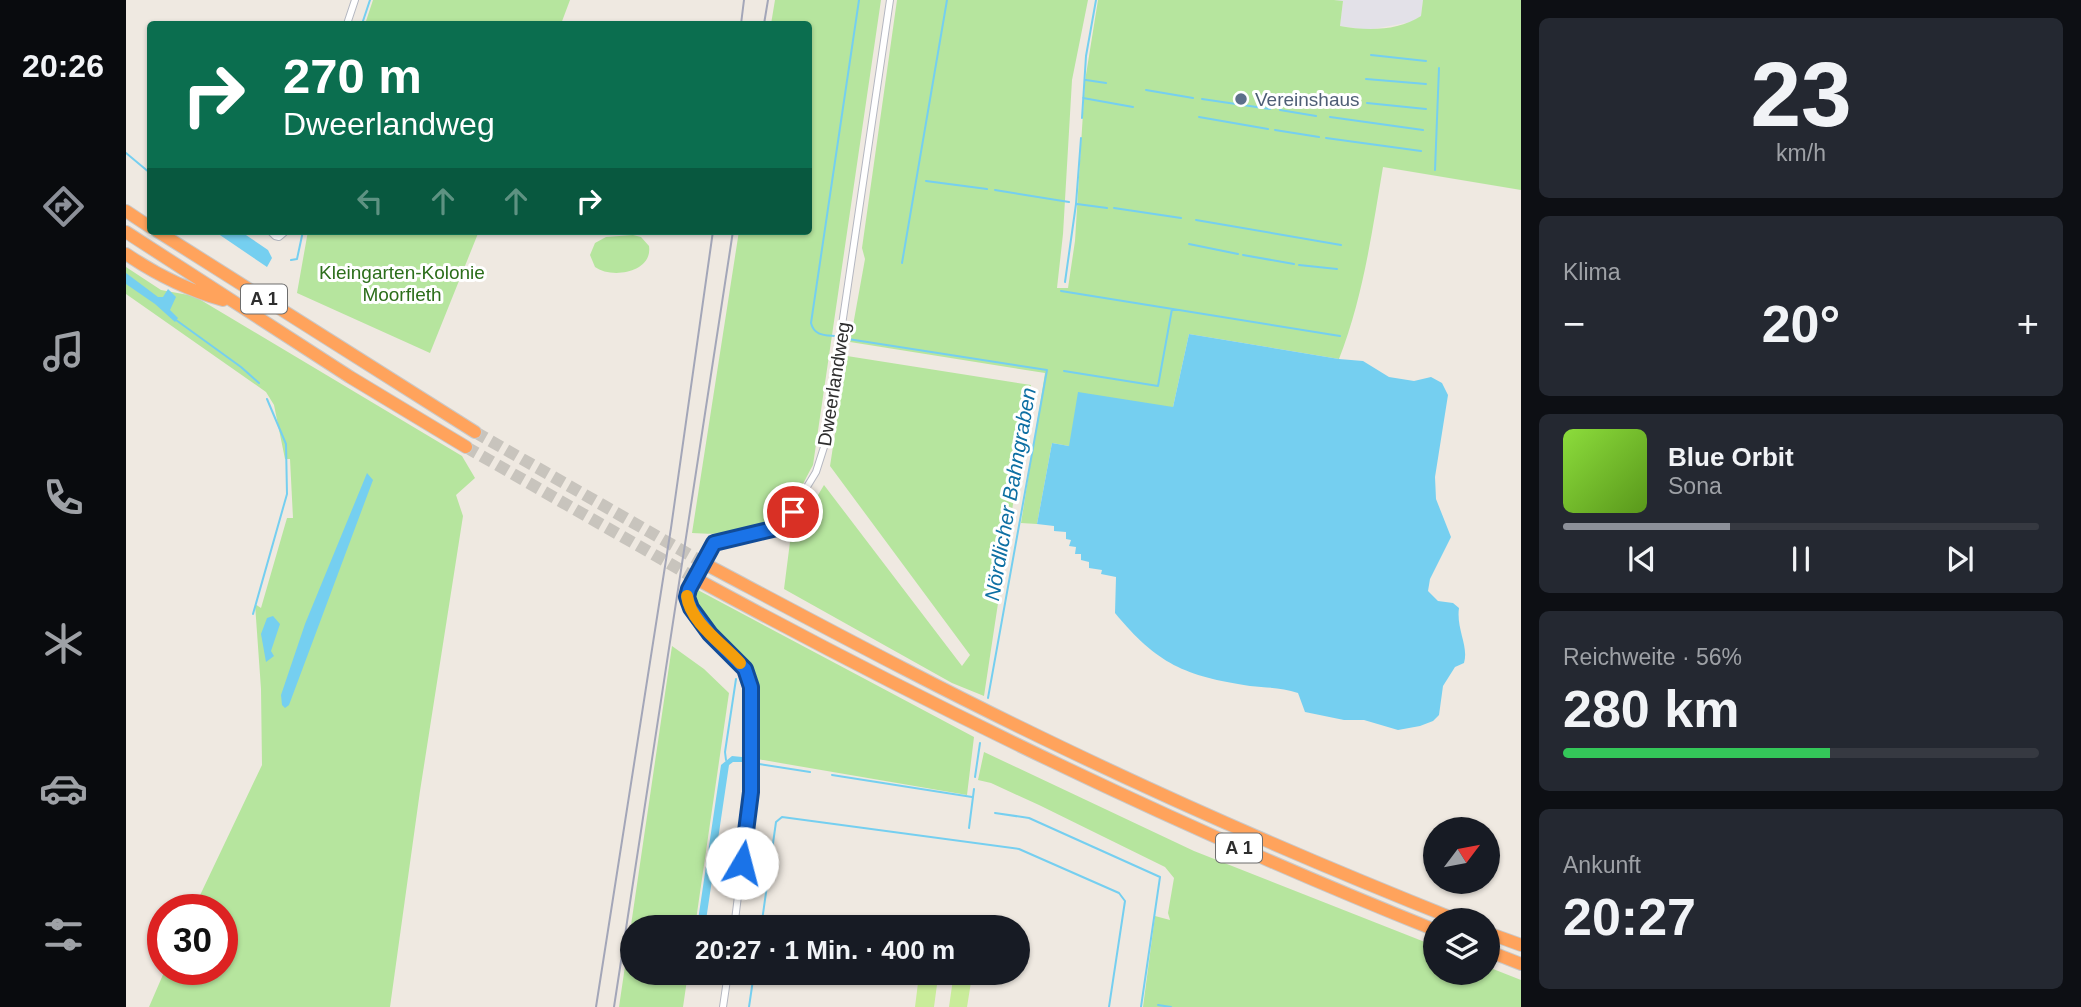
<!DOCTYPE html>
<html lang="de">
<head>
<meta charset="utf-8">
<style>
	:root { --surface:#171b24; --page:#242831; --text:#f1f3f6; --muted:#9ea1a6; --line:#363941; --accent:#8c9099 }
	body { margin:0; font-family:Arial,sans-serif; background:var(--page); color:var(--text); height:100vh; display:flex; flex-direction:column; font-size:26px; white-space:nowrap }
	* { box-sizing:border-box; margin:0 }
	p { font-size:23px; color:var(--muted) }
	.icon { flex:none; width:38px; height:38px; fill:none; stroke:currentColor; stroke-width:2; stroke-linecap:round; stroke-linejoin:round }
	.map { position:relative; flex:1; overflow:hidden }
	.details { display:flex; flex-direction:column; gap:18px; padding:18px; background:#0d0f14; width:560px }
	.details>* { flex:none }
	.top-card { position:absolute; left:21px; top:21px; width:665px; height:214px; border-radius:7px; box-shadow:0 2px 5px #0004; background:#0b6e4f; color:#fff; overflow:hidden }
	.needle { width:46px; rotate:58deg }
	.buttons { position:absolute; left:1297px; top:817px; display:grid; gap:14px }
	.buttons a { display:grid; place-items:center; width:77px; height:77px; border-radius:50%; background:var(--surface); box-shadow:0 2px 5px #0004; font-size:35px }
	.speed { position:absolute; left:21px; top:894px; display:flex; gap:14px; font-size:35px; font-weight:700; text-align:center }
	.speed>* { display:grid; place-content:center; width:91px; height:91px; border-radius:50%; background:var(--surface); box-shadow:0 2px 5px #0004; line-height:1 }
	.speed .limit { border:10px solid #d22; background:#fff; color:#111 }
	.pin { position:absolute; display:grid; place-items:center; width:60px; height:60px; color:#fff; margin:-30px; border:4px solid #fff; border-radius:50%; box-shadow:0 2px 7px #0007 }
	.me { position:absolute; width:77px; margin:-38px; rotate:8deg; stroke-linejoin:round; filter:drop-shadow(0 0 5px #0008) }
	.turn { display:flex; align-items:center; gap:24px; height:147px; padding:0 21px; font-size:32px }
	.turn .icon { width:91px; height:91px; stroke-width:2.5 }
	.turn b { display:block; font-size:49px; line-height:60px }
	.lanes { display:flex; align-items:center; height:66px; padding:0 21px; background:#0003; justify-content:center; gap:35px; direction:ltr }
	.lanes .off { opacity:.35 }
	.big { font-size:52px; font-weight:700; line-height:1.1 }
	.details .widget { flex:1; display:flex; flex-direction:column; justify-content:center; gap:10px; min-width:0; padding:0 24px; border-radius:10px; background:var(--page) }
	.details .dial { align-items:center; gap:0 }
	.dial b { font-size:91px; line-height:1 }
	.song { display:flex; align-items:center; gap:21px }
	.cover { width:84px; height:84px; border-radius:10px; background:linear-gradient(135deg,hsl(90 70% 55%),hsl(90 70% 35%)) }
	.played { height:7px; border-radius:4px; background:linear-gradient(90deg,var(--accent) 35%,var(--line) 35%) }
	.keys { display:flex; justify-content:space-around; direction:ltr }
	.heat { display:flex; justify-content:space-between; align-items:center; font-size:38px; direction:ltr }
	.charge { height:10px; border-radius:5px; background:linear-gradient(90deg,#34c759 56%,var(--line) 0) }
	.trip { position:absolute; left:494px; top:915px; width:410px; height:70px; border-radius:35px; background:var(--surface); box-shadow:0 2px 5px #0004; font-weight:700; line-height:70px; text-align:center }
	main { display:flex; flex:1; min-height:0 }
	.dock { display:flex; flex-direction:column; width:126px; justify-content:space-around; align-items:center; background:#090b0e; color:var(--muted) }
	.dock .icon { width:49px; height:49px }
	.dock .current { color:var(--accent) }
	.dock b { font-size:32px; color:var(--text) }
	.map>svg:first-child { display:block }
</style>
</head>
<body>
<main>
<nav class="dock">
<b>20:26</b>
<svg class="icon current" aria-label="directions" viewBox="0 0 24 24"><path d="M12 3l9 9-9 9-9-9zM9 14v-3h6M13 9l2 2-2 2"/></svg>
<svg class="icon" aria-label="music" viewBox="0 0 24 24"><path d="M9 18V5l10-2v13"/><circle cx="6" cy="18" r="3"/><circle cx="16" cy="16" r="3"/></svg>
<svg class="icon" aria-label="phone" viewBox="0 0 24 24"><path d="M5 4h4l2 5-3 2q2 4 5 5l2-3 5 2v4C11 20 4 13 5 4z"/></svg>
<svg class="icon" aria-label="climate" viewBox="0 0 24 24"><path d="M12 3v18M4 7l16 10M4 17L20 7"/></svg>
<svg class="icon" aria-label="car" viewBox="0 0 24 24"><path d="M5 17H2v-5l4-1 3-4h7l3 4 3 1v5h-3M9 17h6M6 11h13"/><circle cx="7" cy="17" r="2"/><circle cx="17" cy="17" r="2"/></svg>
<svg class="icon" aria-label="filters" viewBox="0 0 24 24"><path d="M4 7h16M4 17h16"/><circle cx="9" cy="7" r="2"/><circle cx="15" cy="17" r="2"/></svg>
</nav>
<div class="map">
<svg width="1395" height="1007" viewBox="0 0 1395 1007">
	<rect width="100%" height="100%" fill="#efe9e1"/>
	<path fill="#e3e1e8" d="M 1208,0 L 1297,0 L 1295,16 L 1285,22 L 1242,30 L 1214,26 L 1217,2 Z"/>
	<path fill="#b6e59e" d="M 247,0 L 444,0 L 435,24 L 239,24 Z
		M 649,0 L 755,0 L 687,465 C 679,479 671,499 659,511 C 636,535 596,535 566,533 L 613,231 L 682,231 L 682,24 L 645,24 Z
		M 771,0 L 962,0 L 946,80 L 937,234 L 931,288 L 942,288 L 949,241 L 959,81 L 972,0 L 1208,0 L 1217,1 L 1214,26 C 1241,31 1272,31 1295,16 L 1297,0 L 1395,0 L 1395,190 L 1257,167 C 1246,232 1237,298 1213,359 L 1063,334 L 1047,407 L 943,446 L 926,443 L 911,524 L 895,523 L 919,373 L 724,342 L 739,259 L 736,248 Z
		M 182,231 L 353,231 L 304,353 L 171,293 Z
		M 507,235 L 515,237 L 523,246 C 527,273 485,279 469,267 L 464,255 L 469,243 L 480,237 Z
		M 0,267 L 35,290 L 68,296 L 336,456 L 349,478 L 330,495 L 337,516 L 294,791 L 264,1007 L 23,1007 L 39,970 L 96,970 L 96,910 L 67,910 L 136,765 L 135,689 L 129,604 L 135,608 L 161,518 L 167,518 L 164,459 L 159,459 L 148,405 L 140,392 L 0,294 Z
		M 721,356 L 905,385 L 858,696 L 826,683 L 658,589 L 664,542 L 698,485 L 836,666 L 844,655 L 704,466 Z
		M 570,589 L 848,737 L 841,795 L 631,759 L 632,692 L 627,670 L 584,630 L 568,602 Z
		M 546,646 L 578,669 L 603,693 L 569,927 L 506,928 L 506,973 L 562,973 L 557,1007 L 493,1007 Z
		M 858,752 L 1068,851 L 1309,946 L 1309,973 L 1362,973 L 1362,967 L 1395,980 L 1395,1007 L 1017,1007 L 1029,916 L 1044,920 L 1042,913 L 1048,878 L 1039,867 L 913,805 L 865,783 L 852,780 Z"/>
	<path fill="#c9ec9a" d="M 793,975 L 812,977 L 808,1007 L 789,1007 Z
		M 827,979 L 845,982 L 841,1007 L 823,1007 Z"/>
	<path fill="#75cff0" d="M 88,231 L 114,231 L 142,250 L 146,258 L 141,267 Z
		M 0,273 L 32,297 L 37,297 L 42,289 L 50,297 L 44,310 L 52,318 L 49,322 L 29,304 L 0,284 Z
		M 1063,334 L 1213,359 L 1237,361 L 1263,377 L 1288,381 L 1305,377 L 1316,383 L 1322,395 L 1309,477 L 1310,499 L 1325,537 L 1304,579 L 1302,591 L 1312,601 L 1327,603 L 1333,608 C 1330,629 1343,646 1338,663 L 1329,667 L 1317,686 L 1313,715 L 1307,721 L 1294,726 L 1272,730 L 1238,720 L 1218,720 L 1179,712 L 1172,693 C 1156,687 1141,688 1124,686 C 1059,676 1031,664 989,613 L 990,577 L 975,574 L 976,570 L 963,568 L 963,562 L 955,560 L 955,554 L 949,554 L 950,547 L 943,546 L 945,540 L 940,539 L 940,532 L 928,531 L 928,526 L 911,524 L 926,443 L 943,446 L 952,392 L 1047,407 Z
		M 241,473 L 247,480 L 163,705 L 159,708 L 156,705 L 155,695 L 179,624 Z
		M 147,616 L 154,624 L 145,651 L 148,656 L 140,662 L 135,634 L 141,618 Z
		M 606,756 L 616,757 L 618,762 L 607,762 L 603,765 L 579,927 L 571,927 L 595,765 Z"/>
	<g fill="none" stroke-linecap="round" stroke-linejoin="round">
		<path stroke="#75cff0" stroke-width="2" d="M 236,24 L 244,0
			M 1245,55 L 1300,61
			M 1240,79 L 1300,84
			M 960,80 L 980,83
			M 1020,90 L 1067,98
			M 957,98 L 1007,107
			M 1076,99 L 1144,109
			M 1241,103 L 1300,109
			M 1154,110 L 1190,116
			M 1073,117 L 1142,129
			M 1204,117 L 1297,130
			M 956,118 L 960,56 L 970,0
			M 1149,130 L 1193,137
			M 1200,138 L 1295,151
			M 0,153 L 24,173
			M 1309,170 L 1313,68
			M 800,181 L 861,189
			M 869,190 L 943,202
			M 951,204 L 981,208
			M 988,208 L 1055,218
			M 1070,220 L 1215,245
			M 1063,244 L 1112,254
			M 1117,255 L 1168,264
			M 165,260 L 171,259 L 177,231
			M 776,263 L 821,0
			M 1173,265 L 1211,269
			M 939,282 L 950,204 L 955,138
			M 935,291 L 1214,336
			M 50,320 L 115,367 L 133,383
			M 708,336 C 697,335 688,335 685,323 L 733,0
			M 722,339 L 921,370 L 862,698
			M 938,371 L 1032,386 L 1046,309
			M 127,614 L 161,494 L 160,444 L 141,399
			M 600,760 L 599,752 L 610,679
			M 633,764 L 684,772
			M 706,775 L 846,797
			M 849,777 L 854,743
			M 869,813 L 903,818 L 1034,877 L 1015,1007
			M 843,828 L 848,789
			M 635,928 L 650,822 L 656,817 L 893,849 L 993,893 L 999,901 L 983,1007
			M 1032,1005 L 1045,1007
			M 623,1007 L 628,973"/>
		<path stroke="#c8c4bd" stroke-width="12" stroke-dasharray="12 6" stroke-linecap="butt" d="M 349,432 L 583,566
			M 340,447 L 574,581"/>
		<g stroke="#b4b7c1" stroke-width="8">
			<path id="street" d="M 221,24 L 229,0
				M 144,231 L 149,236 L 153,237 L 160,231
				M 608,928 L 625,792 L 625,687 L 619,669 L 584,634 L 565,608 L 562,601 L 562,593 L 588,543 L 651,528 L 659,523 L 690,472 L 698,447 L 764,0
				M 597,1007 L 602,973"/>
		</g>
		<g stroke="#c9c9c9" stroke-width="14">
			<path id="highway" d="M 0,211 L 24,227
				M 31,231 L 349,432
				M 0,232 L 224,377 L 340,447
				M 0,254 C 31,275 61,290 97,300
				M 583,566 C 700,628 817,691 937,748 C 1066,810 1198,867 1331,920
				M 574,581 C 813,711 1057,829 1309,930
				M 1362,933 L 1395,945
				M 1362,951 L 1395,964"/>
		</g>
		<use href="#street" stroke="#fff" stroke-width="6"/>
		<use href="#highway" stroke="#ffa35c" stroke-width="12"/>
		<path stroke="#a3a6b8" stroke-width="2" d="M 638,24 L 642,0
			M 488,1007 L 607,231"/>
		<path stroke="#a3a6b8" stroke-width="2" d="M 615,24 L 618,0
			M 470,1007 L 545,528 L 587,231"/>
	</g>
	<g fill="none" stroke-linecap="round" stroke-linejoin="round">
		<g stroke="#114b97" stroke-width="18">
			<path id="route" d="M 616,863 L 625,792 L 625,687 L 619,669 L 584,634 L 565,608 L 561,597 L 563,589 L 588,543 L 651,528 L 659,523 L 667,512"/>
		</g>
		<use href="#route" stroke="#1a73e8" stroke-width="12"/>
		<path stroke="#f59e0b" stroke-width="12" d="M 561,596 C 564,622 598,645 614,663"/>
	</g>
	<circle fill="#5c6f8a" stroke="#fff" stroke-width="2.5" cx="1115" cy="99" r="7"/>
	<g text-anchor="middle" dominant-baseline="central" stroke-width="6" stroke-linejoin="round" paint-order="stroke">
		<g fill="#fff" stroke="#6d6d6d" stroke-width="2">
			<rect x="115" y="284.5" width="46" height="29" rx="5"/>
			<rect x="1090" y="833.5" width="46" height="29" rx="5"/>
		</g>
		<g font-size="18" font-weight="bold" fill="#2e2e2e">
			<text x="138" y="299">A 1</text>
			<text x="1113" y="848">A 1</text>
		</g>
		<g font-size="19" fill="#4e5e75" stroke="#fff" text-anchor="start">
			<text x="1129" y="99">Vereinshaus</text>
		</g>
		<g font-size="19" fill="#2c6e1b" stroke="#fff">
			<text x="276" y="272">Kleingarten-Kolonie<tspan x="276" dy="22">Moorfleth</tspan></text>
		</g>
		<g font-size="19" fill="#2e2e2e" stroke="#fff">
			<text transform="translate(708 384) rotate(-81)">Dweerlandweg</text>
		</g>
		<g font-size="21" font-style="italic" fill="#0d6fa3" stroke="#fff">
			<text transform="translate(884 494) rotate(-80)">Nördlicher Bahngraben</text>
		</g>
	</g>
</svg>
<div class="buttons">
<a><svg class="needle" viewBox="-14 -14 28 28"><path d="M0-13l5 13h-10z" fill="#e53935"/><path d="M0 13l5-13h-10z" fill="#9ea1a6"/></svg></a>
<a><svg class="icon" aria-label="layers" viewBox="0 0 24 24"><path d="M12 4l9 5-9 5-9-5zM3 14l9 5 9-5"/></svg></a>
</div>
<div class="speed"><div class="limit">30</div></div>
<div class="pin" style="left:667px;top:512px;background:#d93025"><svg class="icon" aria-label="arrive" viewBox="0 0 24 24"><path d="M6 21V4h12l-3 4 3 4H6"/></svg></div>
<svg class="me" style="left:616px;top:863px" viewBox="-20 -20 40 40"><circle r="19" fill="#fff"/><path d="M0-13L10 11 0 6-10 11z" fill="#1a73e8"/></svg>
<div class="trip">20:27 · 1 Min. · 400 m</div>
<div class="top-card">
<div class="turn"><svg class="icon" aria-label="right" viewBox="0 0 24 24"><path d="M7 20v-9h11M14 6l5 5-5 5"/></svg><div><b>270 m</b>Dweerlandweg</div></div>
<div class="lanes"><svg class="icon off" aria-label="left" viewBox="0 0 24 24"><path d="M17 20v-9H6M10 6l-5 5 5 5"/></svg><svg class="icon off" aria-label="ahead" viewBox="0 0 24 24"><path d="M12 20V5M6 11l6-6 6 6"/></svg><svg class="icon off" aria-label="ahead" viewBox="0 0 24 24"><path d="M12 20V5M6 11l6-6 6 6"/></svg><svg class="icon" aria-label="right" viewBox="0 0 24 24"><path d="M7 20v-9h11M14 6l5 5-5 5"/></svg></div>
</div>
</div>
<section class="details">
<div class="widget dial"><b>23</b><p>km/h</p></div>
<div class="widget"><p>Klima</p>
<div class="heat"><a>−</a><b class="big">20°</b><a>+</a></div>
</div>
<div class="widget">
<div class="song"><i class="cover"></i><div><b>Blue Orbit</b><p>Sona</p></div></div>
<div class="played"></div>
<div class="keys"><svg class="icon" aria-label="previous" viewBox="0 0 24 24"><path d="M18 5L8 12l10 7zM5 5v14"/></svg><svg class="icon" aria-label="pause" viewBox="0 0 24 24"><path d="M8 5v14M16 5v14"/></svg><svg class="icon" aria-label="next" viewBox="0 0 24 24"><path d="M6 5l10 7-10 7zM19 5v14"/></svg></div>
</div>
<div class="widget"><p>Reichweite · 56%</p><b class="big">280 km</b><div class="charge"></div></div>
<div class="widget"><p>Ankunft</p><b class="big">20:27</b></div>
</section>
</main>
</body>
</html>
